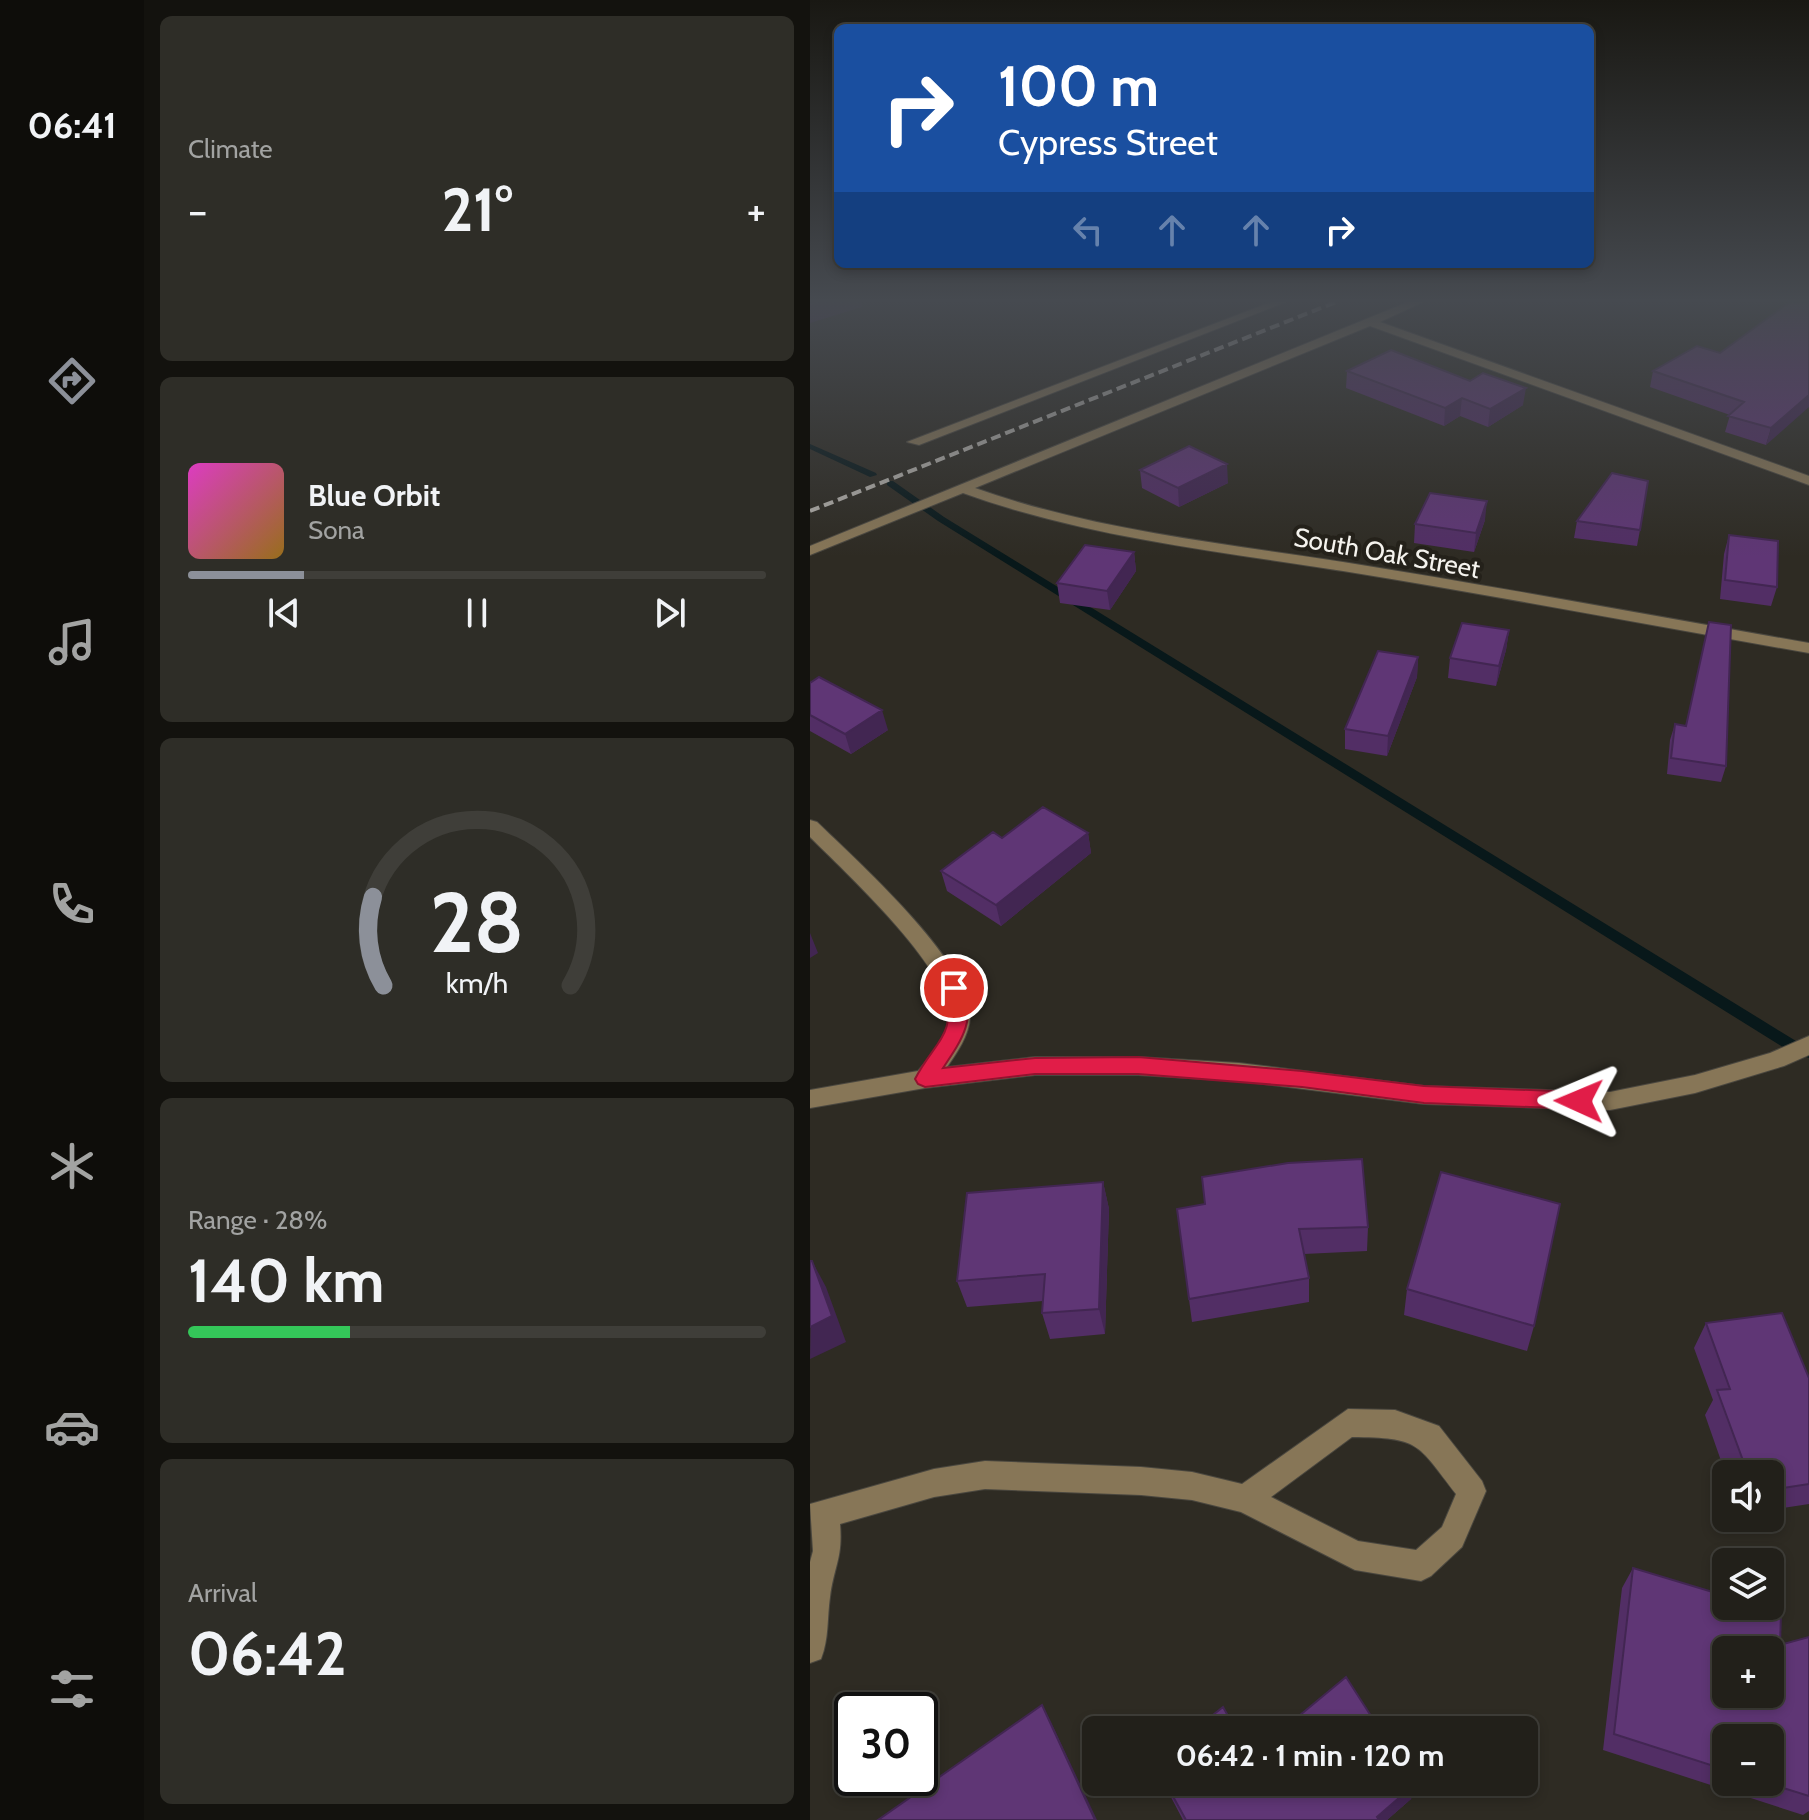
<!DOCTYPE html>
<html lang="en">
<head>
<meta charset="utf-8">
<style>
	:root { --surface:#22201a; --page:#2e2d27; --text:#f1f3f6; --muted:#a2a3a2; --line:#3f3e39; --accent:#8c9099 }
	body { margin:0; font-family:Cabin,sans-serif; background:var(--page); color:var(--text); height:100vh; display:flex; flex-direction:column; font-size:30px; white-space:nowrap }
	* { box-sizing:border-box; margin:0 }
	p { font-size:26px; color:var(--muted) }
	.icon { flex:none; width:44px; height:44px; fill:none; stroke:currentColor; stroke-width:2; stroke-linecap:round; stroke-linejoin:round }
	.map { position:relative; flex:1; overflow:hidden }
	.panel { display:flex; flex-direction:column; gap:16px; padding:16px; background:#13120e; width:666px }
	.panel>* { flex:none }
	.top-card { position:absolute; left:24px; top:24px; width:760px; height:244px; border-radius:12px; box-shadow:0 4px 12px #0003,0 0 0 2px var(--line); background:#1a4fa0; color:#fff; overflow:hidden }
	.controls { position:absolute; left:902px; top:1460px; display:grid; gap:16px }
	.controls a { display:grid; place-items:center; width:72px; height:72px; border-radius:12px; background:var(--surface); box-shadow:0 4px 12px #0003,0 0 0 2px var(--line); font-size:40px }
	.speed { position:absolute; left:24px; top:1692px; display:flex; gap:16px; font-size:40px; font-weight:700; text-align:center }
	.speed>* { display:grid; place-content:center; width:104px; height:104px; border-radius:50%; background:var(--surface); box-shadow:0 4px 12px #0003,0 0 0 2px var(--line); line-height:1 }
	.speed .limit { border:4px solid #111; border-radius:12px; background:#fff; color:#111 }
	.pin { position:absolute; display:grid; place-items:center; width:68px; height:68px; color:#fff; margin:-34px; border:4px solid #fff; border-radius:50%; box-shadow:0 2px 8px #0007 }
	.me { position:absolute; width:88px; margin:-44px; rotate:271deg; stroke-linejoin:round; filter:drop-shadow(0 0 6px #0008) }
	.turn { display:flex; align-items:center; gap:28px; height:168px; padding:0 32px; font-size:36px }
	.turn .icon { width:104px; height:104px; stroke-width:2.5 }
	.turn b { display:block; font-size:56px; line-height:68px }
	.lanes { display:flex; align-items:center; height:76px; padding:0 32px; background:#0003; justify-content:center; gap:40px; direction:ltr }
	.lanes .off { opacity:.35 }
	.big { font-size:60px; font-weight:800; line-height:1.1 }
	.panel .card { flex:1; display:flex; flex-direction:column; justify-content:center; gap:12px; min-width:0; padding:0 28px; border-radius:12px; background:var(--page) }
	.panel .dial { align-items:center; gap:0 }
	.dial svg { height:208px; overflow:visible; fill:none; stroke:var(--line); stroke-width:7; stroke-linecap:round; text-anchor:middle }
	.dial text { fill:var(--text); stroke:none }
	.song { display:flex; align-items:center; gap:24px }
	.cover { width:96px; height:96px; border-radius:12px; background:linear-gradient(135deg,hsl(310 70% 55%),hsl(40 70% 35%)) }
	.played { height:8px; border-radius:4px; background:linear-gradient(90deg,var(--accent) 20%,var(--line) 20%) }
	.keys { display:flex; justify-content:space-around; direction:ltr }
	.heat { display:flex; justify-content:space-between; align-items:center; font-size:44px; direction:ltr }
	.charge { height:12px; border-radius:6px; background:linear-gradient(90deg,#34c759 28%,var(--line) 0) }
	.trip { position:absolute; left:272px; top:1716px; width:456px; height:80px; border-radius:12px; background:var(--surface); box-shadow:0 4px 12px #0003,0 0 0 2px var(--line); font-weight:800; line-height:80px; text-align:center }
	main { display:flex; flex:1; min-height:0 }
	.tab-bar { display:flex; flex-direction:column; width:144px; justify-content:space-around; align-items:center; background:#0e0d0a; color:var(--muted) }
	.tab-bar .icon { width:56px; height:56px }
	.tab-bar .current { color:var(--accent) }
	.tab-bar b { font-size:36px; color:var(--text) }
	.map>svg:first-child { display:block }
</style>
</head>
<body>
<main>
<nav class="tab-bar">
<b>06:41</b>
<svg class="icon current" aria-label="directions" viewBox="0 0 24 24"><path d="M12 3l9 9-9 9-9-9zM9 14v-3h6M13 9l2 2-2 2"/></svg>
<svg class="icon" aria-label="music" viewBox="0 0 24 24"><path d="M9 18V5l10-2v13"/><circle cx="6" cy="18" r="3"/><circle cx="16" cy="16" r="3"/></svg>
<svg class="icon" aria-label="phone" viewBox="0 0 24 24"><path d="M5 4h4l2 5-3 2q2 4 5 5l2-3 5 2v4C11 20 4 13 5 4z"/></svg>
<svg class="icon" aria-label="climate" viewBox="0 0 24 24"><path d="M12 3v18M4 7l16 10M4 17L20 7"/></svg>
<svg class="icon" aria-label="car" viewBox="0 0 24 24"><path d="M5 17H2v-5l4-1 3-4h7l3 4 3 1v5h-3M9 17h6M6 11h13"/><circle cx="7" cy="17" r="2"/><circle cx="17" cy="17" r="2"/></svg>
<svg class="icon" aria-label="filters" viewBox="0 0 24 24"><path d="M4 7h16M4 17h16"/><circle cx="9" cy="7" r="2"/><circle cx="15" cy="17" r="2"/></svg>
</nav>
<section class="panel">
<div class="card"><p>Climate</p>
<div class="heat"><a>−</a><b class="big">21°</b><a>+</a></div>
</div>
<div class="card">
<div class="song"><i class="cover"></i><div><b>Blue Orbit</b><p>Sona</p></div></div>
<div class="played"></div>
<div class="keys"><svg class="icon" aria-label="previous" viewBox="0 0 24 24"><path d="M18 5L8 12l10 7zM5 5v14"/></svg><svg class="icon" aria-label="pause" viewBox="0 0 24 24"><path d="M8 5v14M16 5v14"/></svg><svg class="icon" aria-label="next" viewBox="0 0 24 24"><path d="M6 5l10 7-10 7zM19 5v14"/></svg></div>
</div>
<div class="card dial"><svg viewBox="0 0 100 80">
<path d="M14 69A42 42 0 1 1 86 69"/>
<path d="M14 69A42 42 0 0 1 10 35" stroke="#8c9099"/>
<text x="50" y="56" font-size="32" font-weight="700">28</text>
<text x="50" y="72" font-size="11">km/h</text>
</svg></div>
<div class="card"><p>Range · 28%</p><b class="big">140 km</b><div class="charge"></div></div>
<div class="card"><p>Arrival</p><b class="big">06:42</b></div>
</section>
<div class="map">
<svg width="999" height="1820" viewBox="0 0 999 1820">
	<rect width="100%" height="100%" fill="#2e2b23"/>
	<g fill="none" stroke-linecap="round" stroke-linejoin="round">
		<path fill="#08181a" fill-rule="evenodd" d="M 0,444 L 66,473 L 67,475 L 60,477 L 0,449 Z
			M 77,481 L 83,481 L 134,517 L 986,1041 L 999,1047 L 999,1058 L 976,1049 L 128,521 L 77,485 Z"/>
		<g stroke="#4a473f" stroke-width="2">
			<path id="minor" d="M 461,302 L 476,302 L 109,445 L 97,442 Z
				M 598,302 L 613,302 L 570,322 L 999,476 L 999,485 L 560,326 L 165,488 C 283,530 410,543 533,562 C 689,587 844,616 999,643 L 999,653 C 844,626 688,596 533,571 C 406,551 275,537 153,493 L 0,555 L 0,546 Z
				M 0,820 L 7,822 C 45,859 163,964 160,1018 C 159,1035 147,1053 137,1067 L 225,1057 L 328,1057 L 429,1063 L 614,1086 L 800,1092 L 885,1075 L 960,1053 L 999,1036 L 999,1055 L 974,1066 L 885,1093 L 800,1110 L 614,1104 L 429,1081 L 328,1075 L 225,1075 L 115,1088 L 0,1108 L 0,1090 L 108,1071 C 121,1056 136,1039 139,1019 C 144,972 34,871 0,837 Z
				M 538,1409 L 585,1410 L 629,1426 L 672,1481 L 676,1491 L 652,1547 L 621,1576 L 611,1581 L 545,1570 L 431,1512 L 382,1500 L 331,1495 L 175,1489 L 124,1497 L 30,1524 C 33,1558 24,1566 20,1597 C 17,1618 19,1639 11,1659 L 0,1663 L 0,1562 L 3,1551 L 0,1504 L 124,1469 L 175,1461 L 331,1467 L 382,1472 L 432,1484 ZM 542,1437 C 610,1438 606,1442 646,1494 L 632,1527 L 606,1550 L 548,1541 L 461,1497 Z"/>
		</g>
		<use href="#minor" fill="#877657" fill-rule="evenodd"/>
		<path stroke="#b2afa9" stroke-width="4" stroke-dasharray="10 5" stroke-linecap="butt" d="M 0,511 L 526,302"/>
	</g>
	<path fill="#522e65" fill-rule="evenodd" d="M 999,302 L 956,445 L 915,432 L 920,415 L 840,387 L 843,371 L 910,353 Z
		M 537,371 L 713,405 L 678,427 L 650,416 L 634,426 L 536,388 Z
		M 330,470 L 418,483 L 369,507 L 332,488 Z
		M 675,520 L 664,552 L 604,543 L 605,524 Z
		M 767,521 L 830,530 L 827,546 L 764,538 Z
		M 919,535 L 967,587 L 961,606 L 910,599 L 914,554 Z
		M 324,552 L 326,571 L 300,610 L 250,603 L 247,583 Z
		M 699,630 L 696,650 L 686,686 L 638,678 L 640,658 Z
		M 608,657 L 607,677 L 577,756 L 535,749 L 535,729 Z
		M 0,683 L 78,730 L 41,754 L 0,731 Z
		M 865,724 L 916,766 L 911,782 L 857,774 L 860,740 Z
		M 278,833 L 281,853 L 191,926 L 137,891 L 131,871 L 192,838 Z
		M 392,1177 L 558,1227 L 557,1251 L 494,1254 L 499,1278 L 499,1302 L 382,1322 L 367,1209 L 395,1205 Z
		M 293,1182 L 299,1209 L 295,1334 L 240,1339 L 232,1313 L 233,1301 L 157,1307 L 147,1281 Z
		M 597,1289 L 724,1326 L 717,1351 L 594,1315 Z
		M 896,1323 L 999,1378 L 999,1504 L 960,1510 L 960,1474 L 916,1474 L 916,1475 L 895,1415 L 903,1400 L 884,1348 Z
		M 823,1568 L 970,1645 L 999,1637 L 999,1811 L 993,1815 L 793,1750 L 812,1588 ZM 916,1738 L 960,1782 L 916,1782 Z
		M 353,1782 L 603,1782 L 605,1784 L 601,1799 L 577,1820 L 373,1820 Z"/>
	<path fill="#422652" d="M 14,302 L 51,302 L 52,307 L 0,323 L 0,306 Z
		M 716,388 L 713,405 L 678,427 L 680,409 Z
		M 999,395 L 999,407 L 956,445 L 961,428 Z
		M 652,398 L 650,416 L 634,426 L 635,408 Z
		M 417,464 L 418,483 L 369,507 L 368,488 Z
		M 677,501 L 675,520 L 664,552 L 666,533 Z
		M 324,552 L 326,571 L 300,610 L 297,591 Z
		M 699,630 L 696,650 L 686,686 L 689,666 Z
		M 608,657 L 607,677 L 577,756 L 578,736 Z
		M 72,710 L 78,730 L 41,754 L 35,734 Z
		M 278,833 L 281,853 L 191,926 L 186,905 Z
		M 0,933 L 8,953 L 0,958 Z
		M 293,1182 L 299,1209 L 295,1334 L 289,1309 Z
		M 2,1261 L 16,1287 L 36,1342 L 0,1359 Z
		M 232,1705 L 241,1722 L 287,1820 L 285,1820 Z
		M 605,1784 L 601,1799 L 577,1820 L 567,1820 L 567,1817 Z"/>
	<path fill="#5f3675" stroke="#422652" stroke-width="2" fill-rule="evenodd" d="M 0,302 L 14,302 L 0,306 Z
		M 980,302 L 999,302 L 999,395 L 961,428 L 918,416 L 934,402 L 843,371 L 887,346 L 910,353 Z
		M 581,350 L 660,381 L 673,373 L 716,388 L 680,409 L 652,398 L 635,408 L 537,371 Z
		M 379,446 L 417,464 L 368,488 L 330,470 Z
		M 802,473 L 838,481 L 830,530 L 767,521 Z
		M 620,493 L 677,501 L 666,533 L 605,524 Z
		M 919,535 L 968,541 L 967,587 L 915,580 Z
		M 275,545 L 324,552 L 297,591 L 247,583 Z
		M 899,622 L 921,625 L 916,766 L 861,758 L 865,724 L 876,726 Z
		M 652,623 L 699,630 L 689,666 L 640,658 Z
		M 568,651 L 608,657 L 578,736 L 535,729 Z
		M 9,677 L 72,710 L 35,734 L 0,715 L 0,683 Z
		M 233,807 L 278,833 L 186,905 L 131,871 L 183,832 L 192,838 Z
		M 552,1159 L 558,1227 L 489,1229 L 499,1278 L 379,1299 L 367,1209 L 395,1204 L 392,1177 L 478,1163 Z
		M 631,1172 L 750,1204 L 724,1326 L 597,1289 Z
		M 293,1182 L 289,1309 L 232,1313 L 235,1274 L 147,1281 L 157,1193 Z
		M 0,1261 L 2,1261 L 22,1316 L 0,1327 Z
		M 972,1313 L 999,1378 L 999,1484 L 960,1490 L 960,1474 L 938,1474 L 907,1390 L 920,1389 L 896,1323 Z
		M 823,1568 L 916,1596 L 916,1606 L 949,1606 L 971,1613 L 970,1645 L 999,1637 L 999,1796 L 954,1782 L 960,1782 L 960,1738 L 916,1738 L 916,1770 L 804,1734 ZM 916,1650 L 960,1650 L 960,1694 L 916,1694 Z
		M 536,1677 L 570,1730 L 472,1730 Z
		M 232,1705 L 285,1820 L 68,1820 Z
		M 413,1707 L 426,1730 L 384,1730 Z
		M 355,1782 L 603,1782 L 605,1784 L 567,1817 L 569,1820 L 376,1820 Z"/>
	<linearGradient id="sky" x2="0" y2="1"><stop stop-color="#191813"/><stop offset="0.54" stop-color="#464a50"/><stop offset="1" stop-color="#464a50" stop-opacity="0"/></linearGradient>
	<rect width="999" height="557" fill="url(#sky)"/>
	<path fill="#e11d48" stroke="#92132f" stroke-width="2" d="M 144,981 L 151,983 C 168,1017 152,1040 133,1068 L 225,1058 L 328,1057 L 492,1071 L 614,1086 L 769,1092 L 776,1095 L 779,1101 L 776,1107 L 769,1109 L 614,1103 L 492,1087 L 328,1074 L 225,1074 L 115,1087 L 108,1084 L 105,1079 C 125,1040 148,1036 134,988 L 137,983 Z"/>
	<g text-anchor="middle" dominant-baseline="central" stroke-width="8" stroke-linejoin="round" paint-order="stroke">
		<g font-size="26" fill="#f5f3ee" stroke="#24211a">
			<text transform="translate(577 553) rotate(10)">South Oak Street</text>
		</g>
	</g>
</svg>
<div class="controls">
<a><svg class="icon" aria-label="sound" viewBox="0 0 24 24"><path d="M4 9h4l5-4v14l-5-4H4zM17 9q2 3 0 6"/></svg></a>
<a><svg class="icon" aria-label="layers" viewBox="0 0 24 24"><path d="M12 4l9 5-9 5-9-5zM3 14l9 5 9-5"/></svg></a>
<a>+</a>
<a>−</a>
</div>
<div class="speed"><div class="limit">30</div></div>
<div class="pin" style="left:144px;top:988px;background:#d93025"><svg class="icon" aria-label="arrive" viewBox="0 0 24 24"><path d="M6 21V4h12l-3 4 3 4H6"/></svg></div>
<svg class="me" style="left:769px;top:1101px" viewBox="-20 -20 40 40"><path d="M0-17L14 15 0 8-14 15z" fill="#e11d48" stroke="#fff" stroke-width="4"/></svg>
<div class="trip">06:42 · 1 min · 120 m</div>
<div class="top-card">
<div class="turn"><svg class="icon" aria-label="right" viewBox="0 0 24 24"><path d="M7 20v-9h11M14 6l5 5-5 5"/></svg><div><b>100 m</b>Cypress Street</div></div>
<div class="lanes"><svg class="icon off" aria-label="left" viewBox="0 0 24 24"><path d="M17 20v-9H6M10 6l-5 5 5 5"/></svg><svg class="icon off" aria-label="ahead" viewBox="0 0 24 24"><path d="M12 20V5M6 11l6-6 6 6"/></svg><svg class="icon off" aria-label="ahead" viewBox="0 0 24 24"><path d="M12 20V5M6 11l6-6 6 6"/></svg><svg class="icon" aria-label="right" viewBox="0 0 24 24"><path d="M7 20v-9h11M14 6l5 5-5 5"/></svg></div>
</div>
</div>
</main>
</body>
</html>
